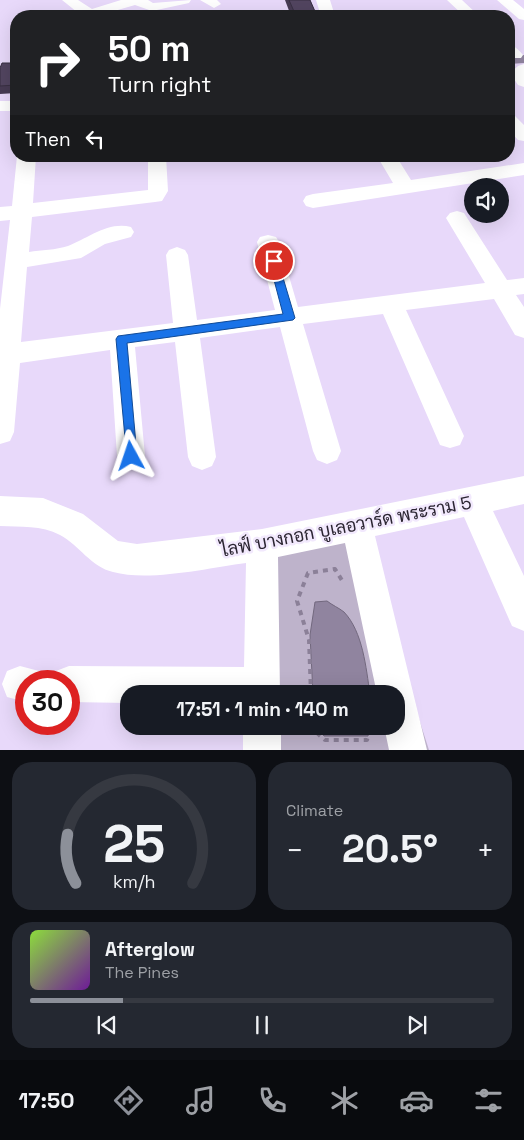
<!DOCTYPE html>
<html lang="en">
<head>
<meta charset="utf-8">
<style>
	:root { --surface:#171b24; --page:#242831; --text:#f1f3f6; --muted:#9ea1a6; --line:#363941; --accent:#8c9099 }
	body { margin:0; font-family:"Space Grotesk",Sarabun,sans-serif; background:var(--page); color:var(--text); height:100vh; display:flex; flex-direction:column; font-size:19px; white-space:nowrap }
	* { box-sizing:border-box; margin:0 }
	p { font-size:16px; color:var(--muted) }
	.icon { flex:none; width:28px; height:28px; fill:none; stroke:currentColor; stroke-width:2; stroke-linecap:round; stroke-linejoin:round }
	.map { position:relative; height:750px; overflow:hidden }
	.panel { display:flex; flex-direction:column; gap:12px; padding:12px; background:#0d0f14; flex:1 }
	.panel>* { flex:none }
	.banner { position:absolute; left:10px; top:10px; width:505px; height:152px; border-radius:20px; box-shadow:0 5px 20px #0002; background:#202124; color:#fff; overflow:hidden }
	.tools { position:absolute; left:464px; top:178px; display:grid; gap:10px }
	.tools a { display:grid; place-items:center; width:45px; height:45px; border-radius:50%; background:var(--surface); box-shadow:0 5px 20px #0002; font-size:25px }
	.speed { position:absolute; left:15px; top:670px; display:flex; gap:10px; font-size:25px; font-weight:700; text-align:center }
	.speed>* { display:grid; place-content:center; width:65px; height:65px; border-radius:50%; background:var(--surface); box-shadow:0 5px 20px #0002; line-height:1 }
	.speed .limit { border:8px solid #d22; background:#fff; color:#111 }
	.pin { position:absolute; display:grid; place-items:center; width:42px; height:42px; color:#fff; margin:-21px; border:2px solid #fff; border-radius:50%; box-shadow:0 1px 5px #0007 }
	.me { position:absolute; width:55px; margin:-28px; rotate:355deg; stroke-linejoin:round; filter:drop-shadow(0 0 4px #0008) }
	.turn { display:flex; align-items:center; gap:18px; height:105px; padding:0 15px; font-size:22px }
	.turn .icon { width:65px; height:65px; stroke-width:2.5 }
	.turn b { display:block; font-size:35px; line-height:42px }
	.then { display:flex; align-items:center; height:48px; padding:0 15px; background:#0003; gap:10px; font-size:19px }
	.big { font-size:38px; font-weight:600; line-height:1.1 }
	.panel .widget { flex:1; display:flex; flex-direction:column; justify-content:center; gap:8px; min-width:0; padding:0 18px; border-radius:20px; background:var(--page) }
	.panel .dial { align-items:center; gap:0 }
	.dial svg { height:130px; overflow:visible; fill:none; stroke:var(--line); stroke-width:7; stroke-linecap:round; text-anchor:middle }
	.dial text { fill:var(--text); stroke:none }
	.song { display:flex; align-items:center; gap:15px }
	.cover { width:60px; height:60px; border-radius:8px; background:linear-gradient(135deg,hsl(90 70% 55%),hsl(280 70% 35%)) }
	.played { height:5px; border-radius:2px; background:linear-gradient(90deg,var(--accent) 20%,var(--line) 20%) }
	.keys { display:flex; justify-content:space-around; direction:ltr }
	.heat { display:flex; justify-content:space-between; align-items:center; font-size:28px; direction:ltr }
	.panel .tiles { flex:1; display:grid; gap:12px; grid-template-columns:1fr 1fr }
	.widget:last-child { grid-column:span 2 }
	.trip { position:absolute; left:120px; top:685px; width:285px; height:50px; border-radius:20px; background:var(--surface); box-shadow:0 5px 20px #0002; font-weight:600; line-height:50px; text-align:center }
	.menu { display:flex; height:80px; justify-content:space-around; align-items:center; background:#090b0e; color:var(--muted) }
	.menu .icon { width:35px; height:35px }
	.menu .current { color:var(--accent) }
	.menu b { font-size:22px; color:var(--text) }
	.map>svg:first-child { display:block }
</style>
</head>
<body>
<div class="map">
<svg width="524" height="750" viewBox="0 0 524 750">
	<rect width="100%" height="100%" fill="#e8d9fa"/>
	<path fill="#beb3cb" d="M 357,526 L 429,750 L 262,750 L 262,726 L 396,726 L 396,694 L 262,694 L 262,545 Z"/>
	<path fill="#90849f" stroke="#72687e" d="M 327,601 C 332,605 339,608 344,612 C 363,632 366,668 370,694 L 313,694 L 310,635 L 315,602 Z
		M 317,726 L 370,726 L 368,736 L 324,736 Z"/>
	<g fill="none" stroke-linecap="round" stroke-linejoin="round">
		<path fill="#90849f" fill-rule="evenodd" d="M 524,55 L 524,63 L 509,64 L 509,56 Z"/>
		<path stroke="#8b8098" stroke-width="4" stroke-dasharray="5 5" stroke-linecap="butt" d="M 311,694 L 309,640 L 297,601 L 308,573 L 335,569 L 343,582
			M 309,726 L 325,740 L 367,740 L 371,726"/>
		<path fill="#fff" fill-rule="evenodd" d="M 62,0 L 78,0 L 92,9 L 121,0 L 148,0 L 153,3 L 191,0 L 189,3 L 152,11 L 135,5 L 97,16 L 82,16 Z
			M 200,0 L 217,0 L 221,4 L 214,8 Z
			M 316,0 L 330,0 L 335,16 L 321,16 Z
			M 447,0 L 462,0 L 479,16 L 464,16 Z
			M 497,0 L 513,0 L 524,9 L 524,20 L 519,19 Z
			M 509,44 C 515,46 519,50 523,55 L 521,58 L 509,58 Z
			M 524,64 L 524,87 L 518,85 L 510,73 L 518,66 Z
			M 0,101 L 16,101 L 16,111 L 0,111 Z
			M 509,115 L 515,116 L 524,125 L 524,141 L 518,140 L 509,130 Z
			M 17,156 L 36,156 L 33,203 L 148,190 L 148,156 L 166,156 L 168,191 L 162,201 L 155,202 L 32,217 L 29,252 C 41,250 56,250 68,246 C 87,239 108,221 131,227 L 134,232 L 131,237 L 105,244 L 81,258 L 27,267 L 21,342 L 173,323 L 166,255 L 169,250 L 177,247 L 185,250 L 188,255 L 197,320 L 275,310 L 257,242 L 260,237 L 268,235 L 276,237 L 279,242 L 298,307 L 485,283 L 446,218 L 450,213 L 457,211 L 464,213 L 507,280 L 524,278 L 524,294 L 516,295 L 524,307 L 524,338 L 515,335 L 494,299 L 406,310 L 464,436 L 460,445 L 450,448 L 440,445 L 383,314 L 303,324 L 341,451 L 337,460 L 327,464 L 317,460 L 313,451 L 280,327 L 200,338 L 216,457 L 212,466 L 202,470 L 192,466 L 188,457 L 175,342 L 135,347 L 145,456 L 141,465 L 131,469 L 121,465 L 117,456 L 110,350 L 20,363 L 14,432 L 10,441 L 0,444 L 0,309 L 10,220 L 0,221 L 0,207 L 12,206 Z
			M 377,156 L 396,156 L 411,180 L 524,163 L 524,175 L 313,208 L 306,206 L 303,201 L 306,196 L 313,194 L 393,183 Z
			M 524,476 L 524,504 L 493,511 L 524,576 L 524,631 L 512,626 L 464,517 L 375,536 L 427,750 L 389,750 L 384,726 L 396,726 L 396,694 L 377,694 L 345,543 L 278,557 L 280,694 L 129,694 L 129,703 L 69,702 L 69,681 L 52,681 L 56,671 L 69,666 L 244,667 L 246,563 C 208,568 149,582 113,572 C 91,567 79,545 60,535 C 41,525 21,527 0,526 L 0,496 L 43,498 L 83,514 L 118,541 L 137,544 L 262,529 Z
			M 20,666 L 39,671 L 43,681 L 26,681 L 26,702 L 7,697 L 2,684 L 7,671 Z
			M 243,726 L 281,726 L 281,750 L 243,750 Z"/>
	</g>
	<path fill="#473b53" d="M 285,0 L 310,0 L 317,16 L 291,16 Z
		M 16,63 L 16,93 L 0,94 L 0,68 Z"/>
	<path fill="#524560" stroke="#393043" d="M 289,0 L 310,0 L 317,16 L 296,16 Z
		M 2,63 L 16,63 L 16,85 L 0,86 L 0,68 Z"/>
	<path fill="#1a73e8" stroke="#114b97" d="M 274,257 L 278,261 L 295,318 L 293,320 L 127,343 L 137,456 L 131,461 L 127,460 L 116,339 L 118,336 L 283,314 L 269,261 Z"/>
	<g text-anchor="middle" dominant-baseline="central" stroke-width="5" stroke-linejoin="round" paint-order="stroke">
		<g font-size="18" fill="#2b2532" stroke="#f2e9fd">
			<text transform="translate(346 526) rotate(-11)">ไลฟ์ บางกอก บูเลอวาร์ด พระราม 5</text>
		</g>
	</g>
</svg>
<div class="tools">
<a><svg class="icon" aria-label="sound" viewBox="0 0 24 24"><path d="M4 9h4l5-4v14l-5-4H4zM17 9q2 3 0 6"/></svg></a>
</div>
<div class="speed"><div class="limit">30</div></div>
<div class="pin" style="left:274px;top:261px;background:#d93025"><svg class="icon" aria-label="arrive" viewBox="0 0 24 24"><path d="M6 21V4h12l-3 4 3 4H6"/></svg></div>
<svg class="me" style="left:131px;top:456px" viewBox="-20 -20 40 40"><path d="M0-17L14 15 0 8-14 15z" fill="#1a73e8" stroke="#fff" stroke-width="4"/></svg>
<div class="trip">17:51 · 1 min · 140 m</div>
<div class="banner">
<div class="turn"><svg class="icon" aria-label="right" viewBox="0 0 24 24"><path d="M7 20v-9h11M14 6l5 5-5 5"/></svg><div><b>50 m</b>Turn right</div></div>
<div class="then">Then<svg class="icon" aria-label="left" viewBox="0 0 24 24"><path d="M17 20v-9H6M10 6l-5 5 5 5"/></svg></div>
</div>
</div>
<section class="panel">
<div class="tiles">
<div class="widget dial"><svg viewBox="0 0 100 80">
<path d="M14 69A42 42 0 1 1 86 69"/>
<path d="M14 69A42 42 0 0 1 9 39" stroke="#8c9099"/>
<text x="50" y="56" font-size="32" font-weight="700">25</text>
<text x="50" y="72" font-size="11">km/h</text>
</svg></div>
<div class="widget"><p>Climate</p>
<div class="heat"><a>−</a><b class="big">20.5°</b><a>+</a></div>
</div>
<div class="widget">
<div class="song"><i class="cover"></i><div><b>Afterglow</b><p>The Pines</p></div></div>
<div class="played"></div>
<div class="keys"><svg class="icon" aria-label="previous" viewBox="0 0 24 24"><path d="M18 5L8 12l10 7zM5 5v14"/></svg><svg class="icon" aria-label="pause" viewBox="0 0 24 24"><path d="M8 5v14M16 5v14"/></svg><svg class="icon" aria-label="next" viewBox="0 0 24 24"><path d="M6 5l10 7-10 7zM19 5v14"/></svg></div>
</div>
</div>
</section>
<nav class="menu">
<b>17:50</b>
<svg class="icon current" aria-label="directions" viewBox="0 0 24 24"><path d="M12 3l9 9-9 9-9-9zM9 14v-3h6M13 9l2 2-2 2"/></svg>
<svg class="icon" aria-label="music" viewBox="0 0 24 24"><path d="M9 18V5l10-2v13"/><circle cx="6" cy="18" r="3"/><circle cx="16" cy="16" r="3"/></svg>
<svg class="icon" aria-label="phone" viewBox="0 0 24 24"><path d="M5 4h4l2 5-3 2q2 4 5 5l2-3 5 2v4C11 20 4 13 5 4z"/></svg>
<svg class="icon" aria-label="climate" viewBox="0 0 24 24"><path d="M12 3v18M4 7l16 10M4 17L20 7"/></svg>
<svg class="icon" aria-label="car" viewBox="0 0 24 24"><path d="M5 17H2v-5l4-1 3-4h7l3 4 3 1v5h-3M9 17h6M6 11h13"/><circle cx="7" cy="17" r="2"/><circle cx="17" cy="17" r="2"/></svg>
<svg class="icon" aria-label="filters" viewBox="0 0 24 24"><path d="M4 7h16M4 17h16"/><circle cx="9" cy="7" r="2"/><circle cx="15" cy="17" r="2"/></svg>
</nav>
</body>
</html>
